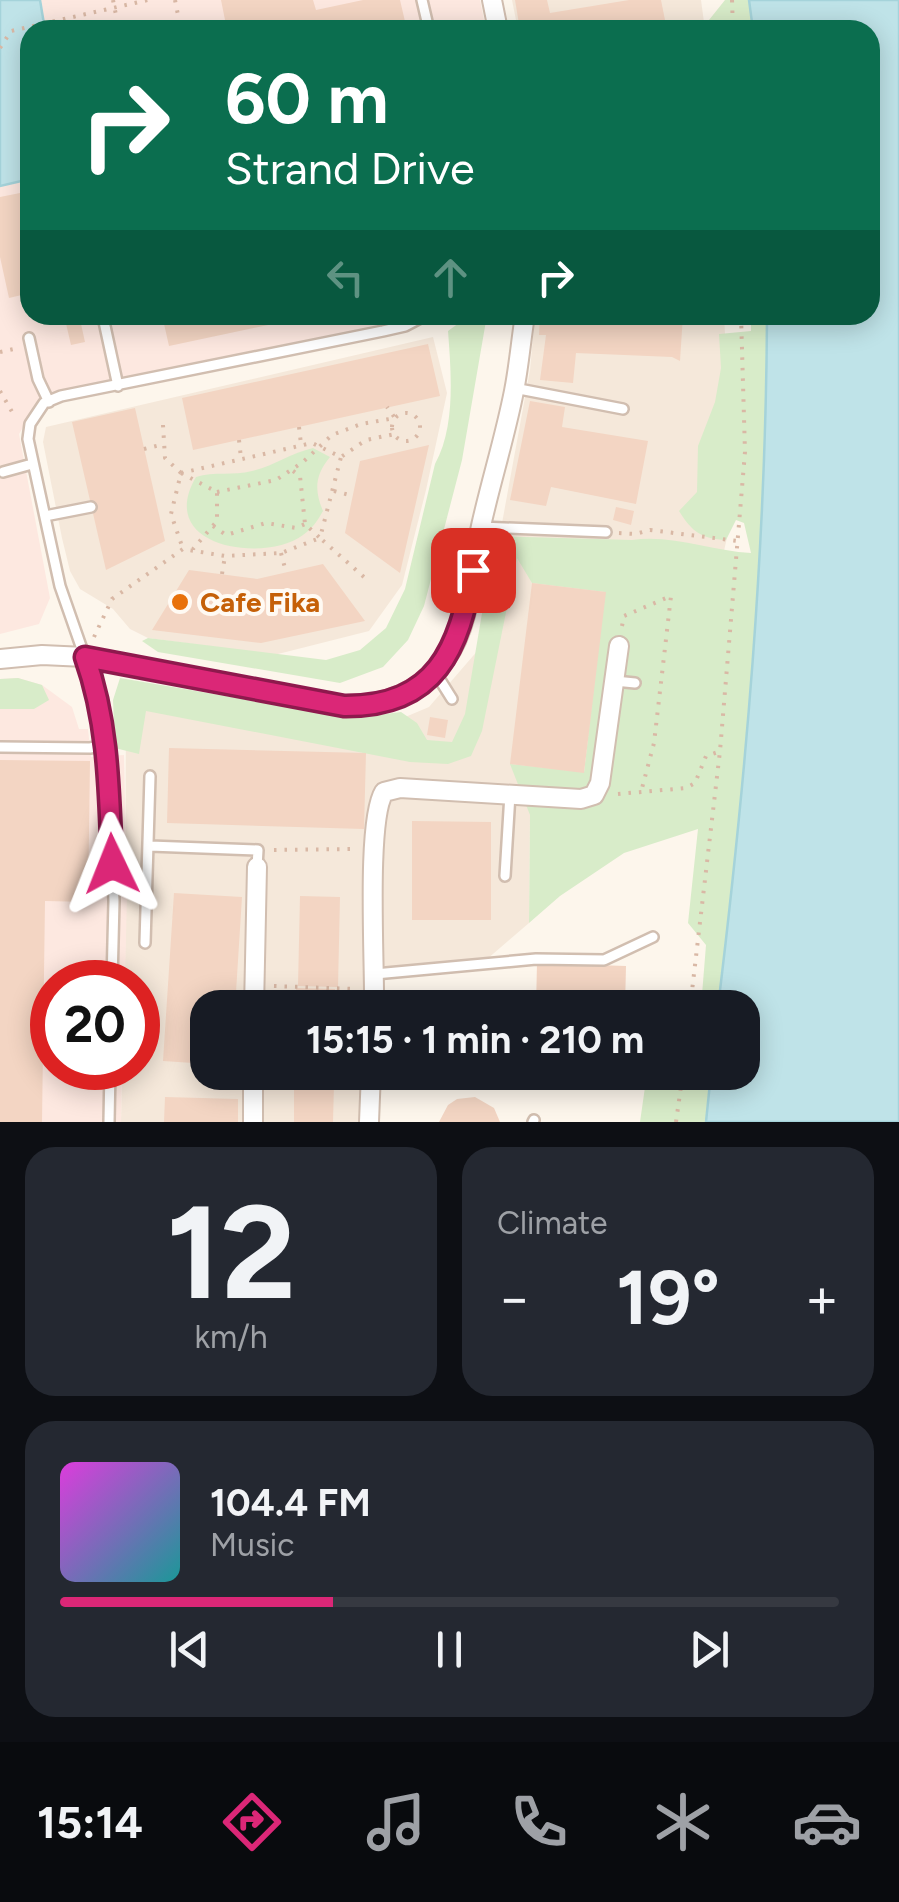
<!DOCTYPE html>
<html lang="en">
<head>
<meta charset="utf-8">
<style>
	:root { --surface:#171b24; --page:#242831; --text:#f1f3f6; --muted:#9ea1a6; --line:#363941; --accent:#db2777 }
	body { margin:0; font-family:Figtree,sans-serif; background:var(--page); color:var(--text); height:100vh; display:flex; flex-direction:column; font-size:38px; white-space:nowrap }
	* { box-sizing:border-box; margin:0 }
	p { font-size:32px; color:var(--muted) }
	.icon { flex:none; width:55px; height:55px; fill:none; stroke:currentColor; stroke-width:2; stroke-linecap:round; stroke-linejoin:round }
	.map { position:relative; height:1122px; overflow:hidden }
	.drawer { display:flex; flex-direction:column; gap:25px; padding:25px; background:#0d0f14; flex:1 }
	.drawer>* { flex:none }
	.guide { position:absolute; left:20px; top:20px; width:860px; height:305px; border-radius:30px; box-shadow:0 5px 25px #0003; background:#0b6e4f; color:#fff; overflow:hidden }
	.speed { position:absolute; left:30px; top:960px; display:flex; gap:20px; font-size:50px; font-weight:700; text-align:center }
	.speed>* { display:grid; place-content:center; width:130px; height:130px; border-radius:50%; background:var(--surface); box-shadow:0 5px 25px #0003; line-height:1 }
	.speed .limit { border:15px solid #d22; background:#fff; color:#111 }
	.pin { position:absolute; display:grid; place-items:center; width:85px; height:85px; color:#fff; margin:-42px; border-radius:20px; box-shadow:0 5px 15px #0006 }
	.me { position:absolute; width:110px; margin:-55px; rotate:358deg; stroke-linejoin:round; filter:drop-shadow(0 0 8px #0008) }
	.turn { display:flex; align-items:center; gap:35px; height:210px; padding:0 40px; font-size:45px }
	.turn .icon { width:130px; height:130px; stroke-width:2.5 }
	.turn b { display:block; font-size:70px; line-height:85px }
	.lanes { display:flex; align-items:center; height:95px; padding:0 40px; background:#0003; justify-content:center; gap:50px; direction:ltr }
	.lanes .off { opacity:.35 }
	.big { font-size:75px; font-weight:700; line-height:1.1 }
	.drawer .card { flex:1; display:flex; flex-direction:column; justify-content:center; gap:15px; min-width:0; padding:0 35px; border-radius:30px; background:var(--page) }
	.drawer .dial { align-items:center; gap:0 }
	.dial b { font-size:130px; line-height:1 }
	.song { display:flex; align-items:center; gap:30px }
	.cover { width:120px; height:120px; border-radius:15px; background:linear-gradient(135deg,hsl(300 70% 55%),hsl(180 70% 35%)) }
	.played { height:10px; border-radius:5px; background:linear-gradient(90deg,var(--accent) 35%,var(--line) 35%) }
	.keys { display:flex; justify-content:space-around; direction:ltr }
	.heat { display:flex; justify-content:space-between; align-items:center; font-size:55px; direction:ltr }
	.drawer .tiles { flex:1; display:grid; gap:25px; grid-template-columns:1fr 1fr }
	.card:last-child { grid-column:span 2 }
	.trip { position:absolute; left:190px; top:990px; width:570px; height:100px; border-radius:30px; background:var(--surface); box-shadow:0 5px 25px #0003; font-weight:700; line-height:100px; text-align:center }
	.menu { display:flex; height:160px; justify-content:space-around; align-items:center; background:#090b0e; color:var(--muted) }
	.menu .icon { width:70px; height:70px }
	.menu .active { color:var(--accent) }
	.menu b { font-size:45px; color:var(--text) }
	.map>svg:first-child { display:block }
</style>
</head>
<body>
<div class="map">
<svg width="899" height="1122" viewBox="0 0 899 1122">
	<rect width="100%" height="100%" fill="#fdf6ec"/>
	<path fill="#f5e8da" d="M 512,0 L 701,0 L 705,30 L 518,30 Z
		M 535,315 L 724,315 L 731,453 L 728,533 L 724,551 L 530,816 L 529,923 L 486,960 L 404,967 L 368,965 L 366,1007 L 208,1008 L 208,1072 L 365,1073 L 364,1122 L 121,1122 L 122,1068 L 138,1068 L 138,982 L 125,982 L 126,695 L 372,731 L 429,707 L 479,649 L 530,370 Z
		M 433,337 L 447,393 L 426,490 L 402,585 L 369,631 L 274,655 L 148,638 L 130,629 L 113,609 L 80,589 L 70,571 L 62,538 L 43,442 L 46,427 Z"/>
	<path fill="#fde8e0" d="M 0,0 L 480,0 L 486,30 L 30,30 L 30,315 L 427,315 L 41,397 L 19,434 L 50,598 L 39,624 L 0,634 Z
		M 18,678 L 42,685 L 72,707 L 79,729 L 88,729 L 91,757 L 124,755 L 127,893 L 125,982 L 52,982 L 52,1068 L 122,1068 L 121,1122 L 0,1122 L 0,679 Z"/>
	<path fill="#d8ecc9" d="M 725,0 L 749,0 L 753,30 L 701,30 Z
		M 470,315 L 487,315 L 462,460 L 424,606 L 408,640 L 383,667 L 340,683 L 158,652 L 142,641 L 148,638 L 326,660 L 360,650 L 386,628 L 405,589 L 435,464 C 456,426 451,372 448,331 Z
		M 751,315 L 767,315 C 766,547 746,777 718,1007 L 701,1007 L 706,945 L 688,923 L 698,829 L 624,853 L 560,896 L 529,923 L 530,815 L 510,764 L 584,772 L 605,592 L 532,583 L 517,558 L 482,731 L 471,756 L 448,764 L 410,762 L 146,711 L 139,754 L 115,748 L 113,700 L 120,678 L 353,718 L 401,712 L 417,723 L 427,740 L 452,742 L 465,714 L 495,536 L 632,540 C 671,534 712,551 751,553 L 744,523 L 736,520 L 726,540 C 702,539 692,532 679,511 L 697,492 L 698,446 L 715,402 L 721,368 L 719,334 L 751,331 Z
		M 313,448 L 330,457 C 315,475 314,490 323,511 C 318,520 312,529 303,535 C 267,563 154,549 196,477 C 214,471 233,476 252,471 C 274,466 291,453 313,448 Z
		M 18,678 L 42,685 L 49,700 L 34,709 L 0,709 L 0,679 Z
		M 647,1073 L 711,1073 L 706,1122 L 640,1122 Z"/>
	<path fill="#bfe3e8" stroke="#a5d3da" stroke-width="2.5" d="M 0,0 L 40,0 L 45,30 L 30,30 L 30,179 L 0,186 Z
		M 749,0 L 899,0 L 899,1122 L 706,1122 L 711,1073 L 742,1072 L 742,1008 L 718,1007 C 746,777 766,547 767,315 L 870,315 L 870,30 L 753,30 Z"/>
	<path fill="#f3d5c3" d="M 221,0 L 313,0 L 316,10 L 363,0 L 400,0 L 407,30 L 227,30 Z
		M 515,0 L 547,0 L 550,13 L 629,0 L 661,0 L 667,30 L 520,30 Z
		M 30,191 L 30,293 L 9,298 L 0,257 L 0,197 Z
		M 64,315 L 79,315 L 85,342 L 71,345 Z
		M 162,315 L 305,315 L 306,317 L 169,346 Z
		M 540,315 L 683,315 L 680,361 L 672,357 L 576,353 L 573,383 L 540,380 L 546,335 L 539,335 Z
		M 428,344 L 440,396 L 193,450 L 182,398 Z
		M 530,401 L 565,407 L 562,427 L 648,441 L 636,504 L 551,487 L 546,506 L 510,500 Z
		M 135,408 L 165,541 L 106,570 L 72,422 Z
		M 429,445 L 400,573 L 345,533 L 360,461 Z
		M 616,507 L 634,511 L 631,525 L 613,520 Z
		M 323,564 L 365,621 L 261,643 L 152,630 L 189,570 L 257,579 Z
		M 532,583 L 606,592 L 584,773 L 510,764 Z
		M 430,717 L 448,720 L 445,738 L 427,735 Z
		M 169,748 L 366,753 L 364,829 L 167,823 Z
		M 0,760 L 90,761 L 88,902 L 45,901 L 42,1122 L 0,1122 Z
		M 412,821 L 491,822 L 491,920 L 412,920 Z
		M 174,893 L 242,897 L 235,1008 L 208,1008 L 208,1064 L 163,1061 Z
		M 300,896 L 340,897 L 338,987 L 298,986 Z
		M 537,963 L 626,966 L 625,1008 L 536,1008 Z
		M 296,988 L 335,989 L 335,1008 L 296,1008 Z
		M 295,1072 L 334,1072 L 334,1080 L 295,1079 Z
		M 463,1072 L 510,1072 L 496,1082 L 485,1083 Z
		M 535,1072 L 584,1072 L 577,1079 L 561,1085 L 551,1084 Z
		M 294,1083 L 334,1084 L 333,1122 L 294,1122 Z
		M 165,1097 L 238,1099 L 238,1122 L 164,1122 Z
		M 475,1097 L 494,1108 L 500,1122 L 439,1122 L 448,1105 L 457,1099 Z"/>
	<g fill="none" stroke-linecap="round" stroke-linejoin="round">
		<g stroke="#d1beb0" stroke-width="14">
			<path id="lane" d="M 422,0 L 429,30
				M 103,317 L 118,386
				M 29,338 L 38,379 L 49,402
				M 514,388 L 623,409
				M 3,472 L 32,464
				M 45,516 L 91,507
				M 481,527 L 606,532
				M 435,672 L 452,699
				M 615,681 L 635,683
				M 0,747 L 90,748 L 106,745
				M 150,846 L 258,850 L 257,867
				M 505,876 L 510,794
				M 145,943 L 150,776
				M 375,974 L 536,959 L 604,960 L 653,937
				M 112,982 L 114,901 L 108,757 L 98,695 L 60,586 L 28,439 L 30,424 L 44,403 L 61,396 L 383,331 L 405,326 L 426,315
				M 109,1122 L 110,1068
				M 533,1122 L 534,1120"/>
		</g>
		<g stroke="#d1beb0" stroke-width="22">
			<path id="street" d="M 492,0 L 498,30
				M 0,659 L 42,655 L 85,657 L 344,706 C 383,706 421,692 445,660 C 472,623 471,570 481,526 C 491,481 505,437 514,391 C 519,366 521,340 525,315
				M 254,1008 L 257,867
				M 374,1008 C 375,964 366,821 384,792 L 400,788 L 581,799 L 594,795 L 600,783 L 619,646
				M 253,1122 L 253,1072
				M 369,1122 L 371,1072"/>
		</g>
		<path stroke="#d9b8a5" stroke-width="4" stroke-dasharray="2.5 8" stroke-linecap="butt" d="M 113,0 L 119,30
			M 175,0 L 181,30
			M 732,0 L 733,30
			M 0,48 L 11,31 L 148,0
			M 0,352 L 18,348
			M 0,391 L 15,417
			M392 427a14 14 0 1 1 28 0a14 14 0 1 1-28 0Z
			M 163,425 L 165,458 L 181,473 L 171,514 L 183,549
			M 299,427 L 301,444
			M 239,440 L 241,458
			M 144,449 L 164,444
			M 293,471 L 300,476 L 305,524 L 320,538 L 341,457
			M 181,473 L 312,443 L 341,457 L 366,440 L 395,434
			M 181,473 L 217,492 L 217,521 L 193,549
			M 334,491 L 353,496
			M 217,492 L 276,480 L 303,462 L 332,435 L 361,424 L 395,418 L 387,407
			M 213,526 L 226,535 L 266,523 L 296,528 L 305,524
			M 619,533 L 635,534 L 650,530 L 738,541
			M 281,553 L 286,572
			M 222,574 L 225,556
			M 622,626 L 624,616 L 671,596 L 654,743 L 641,792
			M 94,637 L 112,599 L 183,549 L 225,556 L 281,553 L 320,538 L 365,578
			M 618,794 L 686,788 L 695,783 L 706,756 L 718,752
			M 274,850 L 355,849
			M 274,986 L 355,989
			M 690,1008 L 720,751 L 745,452 L 741,315
			M 273,1080 L 354,1082
			M 676,1122 L 683,1072"/>
		<use href="#lane" stroke="#fff" stroke-width="9"/>
		<use href="#street" stroke="#fff" stroke-width="18"/>
	</g>
	<g fill="none" stroke-linecap="round" stroke-linejoin="round">
		<g stroke="#8e194d" stroke-width="25">
			<path id="route" d="M 112,864 C 109,793 109,724 85,657 L 344,706 C 437,707 459,648 473,570"/>
		</g>
		<use href="#route" stroke="#db2777" stroke-width="18"/>
	</g>
	<circle fill="#e8710a" stroke="#fffaf3" stroke-width="4" cx="180" cy="602" r="10"/>
	<g text-anchor="middle" dominant-baseline="central" stroke-width="8" stroke-linejoin="round" paint-order="stroke">
		<g font-size="28" font-weight="bold" fill="#c56008" stroke="#fffaf3" text-anchor="start">
			<text x="200" y="602">Cafe Fika</text>
		</g>
	</g>
</svg>
<div class="speed"><div class="limit">20</div></div>
<div class="pin" style="left:473px;top:570px;background:#d93025"><svg class="icon" aria-label="arrive" viewBox="0 0 24 24"><path d="M6 21V4h12l-3 4 3 4H6"/></svg></div>
<svg class="me" style="left:112px;top:864px" viewBox="-20 -20 40 40"><path d="M0-17L14 15 0 8-14 15z" fill="#db2777" stroke="#fff" stroke-width="4"/></svg>
<div class="trip">15:15 · 1 min · 210 m</div>
<div class="guide">
<div class="turn"><svg class="icon" aria-label="right" viewBox="0 0 24 24"><path d="M7 20v-9h11M14 6l5 5-5 5"/></svg><div><b>60 m</b>Strand Drive</div></div>
<div class="lanes"><svg class="icon off" aria-label="left" viewBox="0 0 24 24"><path d="M17 20v-9H6M10 6l-5 5 5 5"/></svg><svg class="icon off" aria-label="ahead" viewBox="0 0 24 24"><path d="M12 20V5M6 11l6-6 6 6"/></svg><svg class="icon" aria-label="right" viewBox="0 0 24 24"><path d="M7 20v-9h11M14 6l5 5-5 5"/></svg></div>
</div>
</div>
<section class="drawer">
<div class="tiles">
<div class="card dial"><b>12</b><p>km/h</p></div>
<div class="card"><p>Climate</p>
<div class="heat"><a>−</a><b class="big">19°</b><a>+</a></div>
</div>
<div class="card">
<div class="song"><i class="cover"></i><div><b>104.4 FM</b><p>Music</p></div></div>
<div class="played"></div>
<div class="keys"><svg class="icon" aria-label="previous" viewBox="0 0 24 24"><path d="M18 5L8 12l10 7zM5 5v14"/></svg><svg class="icon" aria-label="pause" viewBox="0 0 24 24"><path d="M8 5v14M16 5v14"/></svg><svg class="icon" aria-label="next" viewBox="0 0 24 24"><path d="M6 5l10 7-10 7zM19 5v14"/></svg></div>
</div>
</div>
</section>
<nav class="menu">
<b>15:14</b>
<svg class="icon active" aria-label="directions" viewBox="0 0 24 24"><path d="M12 3l9 9-9 9-9-9zM9 14v-3h6M13 9l2 2-2 2"/></svg>
<svg class="icon" aria-label="music" viewBox="0 0 24 24"><path d="M9 18V5l10-2v13"/><circle cx="6" cy="18" r="3"/><circle cx="16" cy="16" r="3"/></svg>
<svg class="icon" aria-label="phone" viewBox="0 0 24 24"><path d="M5 4h4l2 5-3 2q2 4 5 5l2-3 5 2v4C11 20 4 13 5 4z"/></svg>
<svg class="icon" aria-label="climate" viewBox="0 0 24 24"><path d="M12 3v18M4 7l16 10M4 17L20 7"/></svg>
<svg class="icon" aria-label="car" viewBox="0 0 24 24"><path d="M5 17H2v-5l4-1 3-4h7l3 4 3 1v5h-3M9 17h6M6 11h13"/><circle cx="7" cy="17" r="2"/><circle cx="17" cy="17" r="2"/></svg>
</nav>
</body>
</html>
